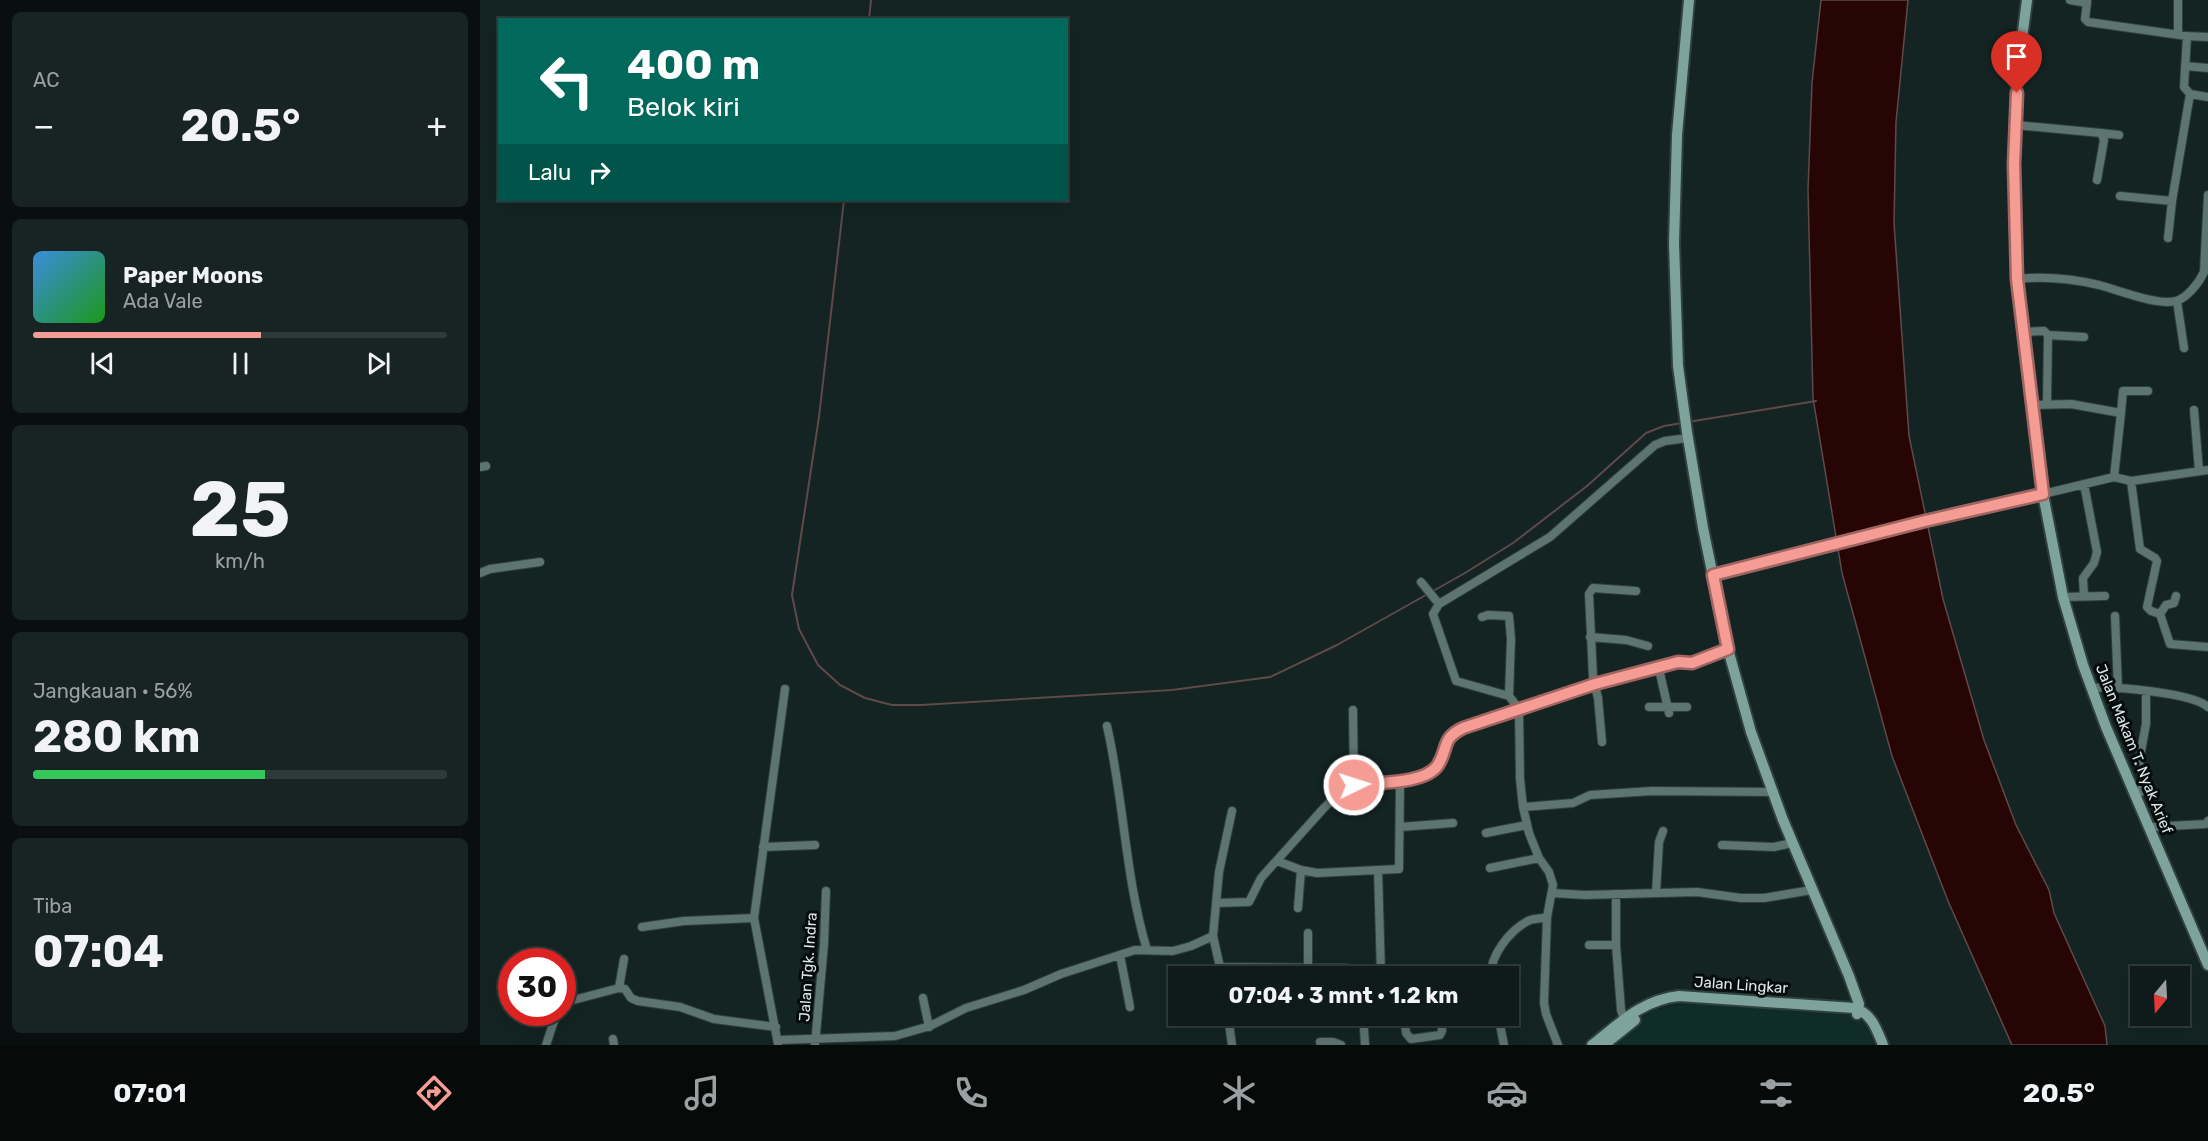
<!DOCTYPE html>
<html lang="id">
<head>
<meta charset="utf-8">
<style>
	:root { --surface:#0e1b1a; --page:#172423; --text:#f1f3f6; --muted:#9ba1a2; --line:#2e3939; --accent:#f59c94 }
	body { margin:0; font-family:Rubik,sans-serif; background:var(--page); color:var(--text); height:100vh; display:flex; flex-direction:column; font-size:22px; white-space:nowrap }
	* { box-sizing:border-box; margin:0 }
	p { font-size:20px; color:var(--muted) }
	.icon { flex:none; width:33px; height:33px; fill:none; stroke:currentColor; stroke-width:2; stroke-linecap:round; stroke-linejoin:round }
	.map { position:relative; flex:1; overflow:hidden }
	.panel { display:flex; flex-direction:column; gap:12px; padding:12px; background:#080f0e; width:480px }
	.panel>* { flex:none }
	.top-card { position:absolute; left:18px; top:18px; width:570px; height:183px; border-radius:0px; box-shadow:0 6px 24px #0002,0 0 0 2px var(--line); background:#00695c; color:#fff; overflow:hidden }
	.needle { width:39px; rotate:198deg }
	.tools { position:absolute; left:1650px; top:966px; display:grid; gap:12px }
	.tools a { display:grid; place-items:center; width:60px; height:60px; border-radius:0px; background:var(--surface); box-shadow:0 6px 24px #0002,0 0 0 2px var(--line); font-size:30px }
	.speed { position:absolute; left:18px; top:948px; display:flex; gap:12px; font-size:30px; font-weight:700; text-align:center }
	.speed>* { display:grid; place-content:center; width:78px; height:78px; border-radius:50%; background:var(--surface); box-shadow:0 6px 24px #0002,0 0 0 2px var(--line); line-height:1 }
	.speed .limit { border:9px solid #d22; background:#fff; color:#111 }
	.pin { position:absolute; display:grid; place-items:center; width:51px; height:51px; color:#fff; margin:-62px -26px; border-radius:50% 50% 50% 0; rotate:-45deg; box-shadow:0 0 6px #0007 }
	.pin .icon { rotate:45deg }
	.me { position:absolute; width:66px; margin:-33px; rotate:86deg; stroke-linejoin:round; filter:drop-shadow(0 0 4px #0008) }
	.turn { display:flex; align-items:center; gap:21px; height:126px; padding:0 30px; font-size:27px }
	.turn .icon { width:78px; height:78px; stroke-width:2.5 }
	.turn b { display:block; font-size:42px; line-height:51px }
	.then { display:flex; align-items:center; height:57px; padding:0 30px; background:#0003; gap:12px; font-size:22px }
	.big { font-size:45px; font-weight:700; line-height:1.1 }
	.panel .widget { flex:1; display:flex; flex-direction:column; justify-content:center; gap:9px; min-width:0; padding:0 21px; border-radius:9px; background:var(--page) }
	.panel .dial { align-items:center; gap:0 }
	.dial b { font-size:78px; line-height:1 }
	.song { display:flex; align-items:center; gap:18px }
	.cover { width:72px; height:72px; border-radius:9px; background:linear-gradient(135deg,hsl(210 70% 55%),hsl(120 70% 35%)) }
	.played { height:6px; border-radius:3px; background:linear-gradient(90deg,var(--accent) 55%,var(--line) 55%) }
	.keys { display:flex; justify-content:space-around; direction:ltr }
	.heat { display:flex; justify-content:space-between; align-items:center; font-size:33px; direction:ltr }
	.charge { height:9px; border-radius:4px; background:linear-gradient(90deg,#34c759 56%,var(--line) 0) }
	.trip { position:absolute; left:688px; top:966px; width:351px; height:60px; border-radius:0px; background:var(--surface); box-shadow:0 6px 24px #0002,0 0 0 2px var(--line); font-weight:700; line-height:60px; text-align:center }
	.menu { display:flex; height:96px; justify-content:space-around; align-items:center; background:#060b0a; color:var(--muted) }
	.menu .icon { width:42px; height:42px }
	.menu .active { color:var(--accent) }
	.menu b { font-size:27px; color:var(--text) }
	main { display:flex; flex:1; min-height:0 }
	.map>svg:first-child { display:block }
</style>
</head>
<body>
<main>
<section class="panel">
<div class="widget"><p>AC</p>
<div class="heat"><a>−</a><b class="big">20.5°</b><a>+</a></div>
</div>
<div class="widget">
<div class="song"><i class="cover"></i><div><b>Paper Moons</b><p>Ada Vale</p></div></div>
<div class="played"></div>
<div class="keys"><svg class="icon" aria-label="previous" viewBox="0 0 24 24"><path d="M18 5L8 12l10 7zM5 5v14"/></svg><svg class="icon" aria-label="pause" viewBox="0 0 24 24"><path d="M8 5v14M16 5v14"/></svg><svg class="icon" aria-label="next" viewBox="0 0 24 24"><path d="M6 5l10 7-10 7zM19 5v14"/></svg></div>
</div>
<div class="widget dial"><b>25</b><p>km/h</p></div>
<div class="widget"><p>Jangkauan · 56%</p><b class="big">280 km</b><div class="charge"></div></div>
<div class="widget"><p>Tiba</p><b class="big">07:04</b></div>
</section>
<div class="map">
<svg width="1728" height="1045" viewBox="0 0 1728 1045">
	<rect width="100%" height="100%" fill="#132422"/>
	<path fill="#102c28" d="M 1226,1004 L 1375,1016 L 1386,1024 L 1394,1045 L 1130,1045 L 1173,1010 L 1190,1006 Z"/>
	<path fill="#280505" stroke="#5f4949" stroke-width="1.5" d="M 1341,0 L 1428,0 L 1416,122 L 1414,223 L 1429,436 L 1463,599 L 1504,740 L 1536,825 L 1569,890 L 1574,913 L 1625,1026 L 1627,1045 L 1532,1045 L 1468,901 L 1412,756 L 1362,573 L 1333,398 L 1328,190 L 1332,83 Z"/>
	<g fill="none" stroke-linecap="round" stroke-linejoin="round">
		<path stroke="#5f4949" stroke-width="2" d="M 389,20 L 391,0
			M 364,200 L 339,417 L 312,595 L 319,629 L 338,665 L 360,685 L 385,698 L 412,705 L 441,705 L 692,690 L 790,677 L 857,645 L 985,573 L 1033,543 L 1107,486 L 1166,433 L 1184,426 L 1202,423
			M 1208,422 L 1336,401"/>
		<g stroke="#2f403e" stroke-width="10">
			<path id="street" d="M 1590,0 L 1607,3 L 1607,1
				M 1607,3 L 1605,19 L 1608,22 L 1707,36 L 1704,87 L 1710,94
				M 1698,34 L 1698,0
				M 1706,36 L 1728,37
				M 1705,66 L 1728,68
				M 1535,125 L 1621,133 L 1624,140 L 1617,180
				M 1621,133 L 1639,135
				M 1640,196 L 1692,201
				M 1688,238 L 1692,201 L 1710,94 L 1728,97
				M 1537,279 C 1564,276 1593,279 1619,285 C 1638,290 1678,306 1696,301 C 1707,298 1719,283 1724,272 L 1728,195
				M 1697,301 L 1704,348
				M 1543,332 L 1564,331 L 1568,335 L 1604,337
				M 1567,403 L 1568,335
				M 1554,405 L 1591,404 L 1641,413 L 1634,477
				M 1714,410 L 1719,471
				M 1641,413 L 1643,391 L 1668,391
				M 0,467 L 6,466
				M 1651,481 L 1660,549 L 1675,558 L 1677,561 L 1667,607 L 1671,611 L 1680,614 L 1690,644 L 1728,647
				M 1563,494 L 1634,477 L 1651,481 L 1728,470
				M 0,573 L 10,569 L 60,562
				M 941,582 L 959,604 L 953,614 L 976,681 L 1029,696
				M 1604,596 L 1603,578 L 1614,563 L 1617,552 L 1604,484
				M 1583,597 L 1625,596
				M 959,604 L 1070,537 L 1175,445 L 1185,441 L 1208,438
				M 1680,614 L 1686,605 L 1694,603 L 1696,596
				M 1635,616 L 1638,688
				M 1002,617 L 1008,615 L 1029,616 L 1031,639 L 1029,696 L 1039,709 L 1040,779 L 1043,807 L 1049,833 L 1059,858 L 1069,872 L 1073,885 L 1067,917 C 1061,919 1053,918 1048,921 C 1029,931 1010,956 1011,976
				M 1110,637 L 1146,640 L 1168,646
				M 1179,669 L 1189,713
				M 1612,688 C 1634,686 1713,693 1728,707
				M 1169,707 L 1207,707
				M 873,710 L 874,785
				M 627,726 C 644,800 645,877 667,950
				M 1122,742 L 1118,698 L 1113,677 L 1109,594 L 1113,588 L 1156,591
				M 1654,795 L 1661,792 L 1663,782 L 1659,762 L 1666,724 L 1666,692
				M 1043,807 L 1093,803 L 1110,795 L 1172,791 L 1293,792
				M 920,827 L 973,823
				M 1670,827 L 1726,824 L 1728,821
				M 1006,833 L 1047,825
				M 1242,845 L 1294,847 L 1312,843
				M 283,847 L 335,845
				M 797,861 L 821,870 L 837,873 L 919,869 L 920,782
				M 1010,868 L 1059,858
				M 898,870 L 901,974
				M 1072,893 L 1105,895 L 1217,892 L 1261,898 L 1284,898 L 1332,890
				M 1176,893 L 1179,842 L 1183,831
				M 1136,894 L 1136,945 L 1141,1010 L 1144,1019
				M 736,903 L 769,902 L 781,878 L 843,809 L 861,791 L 874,785 L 920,782 L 949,772 L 958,764 L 970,736 L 983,728 L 1115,684 L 1198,662 L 1212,663 L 1248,649
				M 818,908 L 821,870
				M 1067,917 L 1064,1003 L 1066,1014 L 1078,1045
				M 274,918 L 298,1044
				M 162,927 L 204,921 L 274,918 L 305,689
				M 733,936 L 742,976
				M 1109,945 L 1136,945
				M 640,955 L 650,1007
				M 740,967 L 865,968 L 901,974 L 1011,969
				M 828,967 L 828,933
				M 139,988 L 144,959
				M 443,998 L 449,1027
				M 82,1003 L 139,988 L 145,989 L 151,998 L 158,1001 L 200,1007 L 234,1019 L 296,1027
				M 748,1016 L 752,1045
				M 924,1016 L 926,1033 L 931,1039 L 960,1035 L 962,1031 L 961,1016
				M 1014,1016 L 1020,1025 L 1024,1045
				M 698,1019 L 734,1016
				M 884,1028 L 885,1045
				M 133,1039 L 134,1045
				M 299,1040 L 415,1036 L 450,1026 L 486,1008 L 544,990 L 581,974 L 655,950 L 693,951 L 711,946 L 733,936 L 739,872 L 752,811
				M 840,1042 L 853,1042 L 861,1045
				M 66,1045 L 77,1012
				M 335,1045 L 344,944 L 346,891"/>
		</g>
		<g stroke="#2f403e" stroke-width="14">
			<path id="secondary" d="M 1209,0 L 1197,135 L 1194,243 L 1198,366 L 1207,432 L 1223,528 L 1248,649 L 1271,732 L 1303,820 L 1369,976 L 1379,1004 L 1377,1014
				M 1547,0 L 1537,77 L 1534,164 L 1537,279 L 1563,494 L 1583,597 L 1603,665 L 1626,727 L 1728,965
				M 1233,575 L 1445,521 L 1563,494
				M 1112,1045 C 1140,1023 1162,1000 1199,996 L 1374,1008 C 1391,1012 1397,1030 1403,1045
				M 1124,1045 L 1155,1020"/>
		</g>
		<use href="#street" stroke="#5d7470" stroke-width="8"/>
		<use href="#secondary" stroke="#7ea39d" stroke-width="10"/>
	</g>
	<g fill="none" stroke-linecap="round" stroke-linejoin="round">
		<g stroke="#9f6560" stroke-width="15">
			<path id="route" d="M 874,785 C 895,782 945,785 958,765 C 969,747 961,739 983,728 L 1115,684 L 1198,662 L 1212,663 L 1248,649 L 1233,575 L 1445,521 L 1563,494 L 1537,279 L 1534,164 L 1537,93"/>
		</g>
		<use href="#route" stroke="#f59c94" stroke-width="10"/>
	</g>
	<g text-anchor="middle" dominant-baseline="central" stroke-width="6" stroke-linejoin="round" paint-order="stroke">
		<g font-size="15" fill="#dee9e7" stroke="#050c0b">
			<text transform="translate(1654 749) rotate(68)">Jalan Makam T. Nyak Arief</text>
			<text transform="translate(328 967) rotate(-86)">Jalan Tgk. Indra</text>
			<text transform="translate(1261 985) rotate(4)">Jalan Lingkar</text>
		</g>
	</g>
</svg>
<div class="tools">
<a><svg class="needle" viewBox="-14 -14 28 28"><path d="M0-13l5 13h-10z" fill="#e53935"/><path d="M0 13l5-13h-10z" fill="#9ba1a2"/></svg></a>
</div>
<div class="speed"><div class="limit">30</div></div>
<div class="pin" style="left:1537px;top:93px;background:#d93025"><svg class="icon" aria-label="arrive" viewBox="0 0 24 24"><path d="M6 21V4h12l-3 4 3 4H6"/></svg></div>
<svg class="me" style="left:874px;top:785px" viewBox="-20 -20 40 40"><circle r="17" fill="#f59c94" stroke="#fff" stroke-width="3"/><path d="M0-11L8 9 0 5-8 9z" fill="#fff"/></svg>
<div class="trip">07:04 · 3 mnt · 1.2 km</div>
<div class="top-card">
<div class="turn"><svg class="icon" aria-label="left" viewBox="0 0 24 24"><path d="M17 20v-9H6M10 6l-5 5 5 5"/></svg><div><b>400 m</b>Belok kiri</div></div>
<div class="then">Lalu<svg class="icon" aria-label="right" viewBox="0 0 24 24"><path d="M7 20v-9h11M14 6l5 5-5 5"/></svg></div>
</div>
</div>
</main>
<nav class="menu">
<b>07:01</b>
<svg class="icon active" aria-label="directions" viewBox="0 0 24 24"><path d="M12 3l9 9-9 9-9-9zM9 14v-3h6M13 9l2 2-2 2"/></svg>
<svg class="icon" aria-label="music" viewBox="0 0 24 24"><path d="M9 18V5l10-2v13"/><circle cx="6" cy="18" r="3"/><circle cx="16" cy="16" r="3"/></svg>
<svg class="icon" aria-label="phone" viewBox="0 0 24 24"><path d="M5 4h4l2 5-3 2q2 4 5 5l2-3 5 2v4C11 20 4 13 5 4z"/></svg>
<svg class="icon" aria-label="climate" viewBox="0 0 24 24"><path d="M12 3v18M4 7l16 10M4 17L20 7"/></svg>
<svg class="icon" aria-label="car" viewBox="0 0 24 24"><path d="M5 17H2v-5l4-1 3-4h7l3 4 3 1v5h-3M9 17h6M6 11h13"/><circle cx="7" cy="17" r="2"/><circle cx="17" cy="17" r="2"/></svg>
<svg class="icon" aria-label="filters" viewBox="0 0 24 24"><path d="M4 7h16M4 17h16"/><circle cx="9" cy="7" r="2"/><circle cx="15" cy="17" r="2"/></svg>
<b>20.5°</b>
</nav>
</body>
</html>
